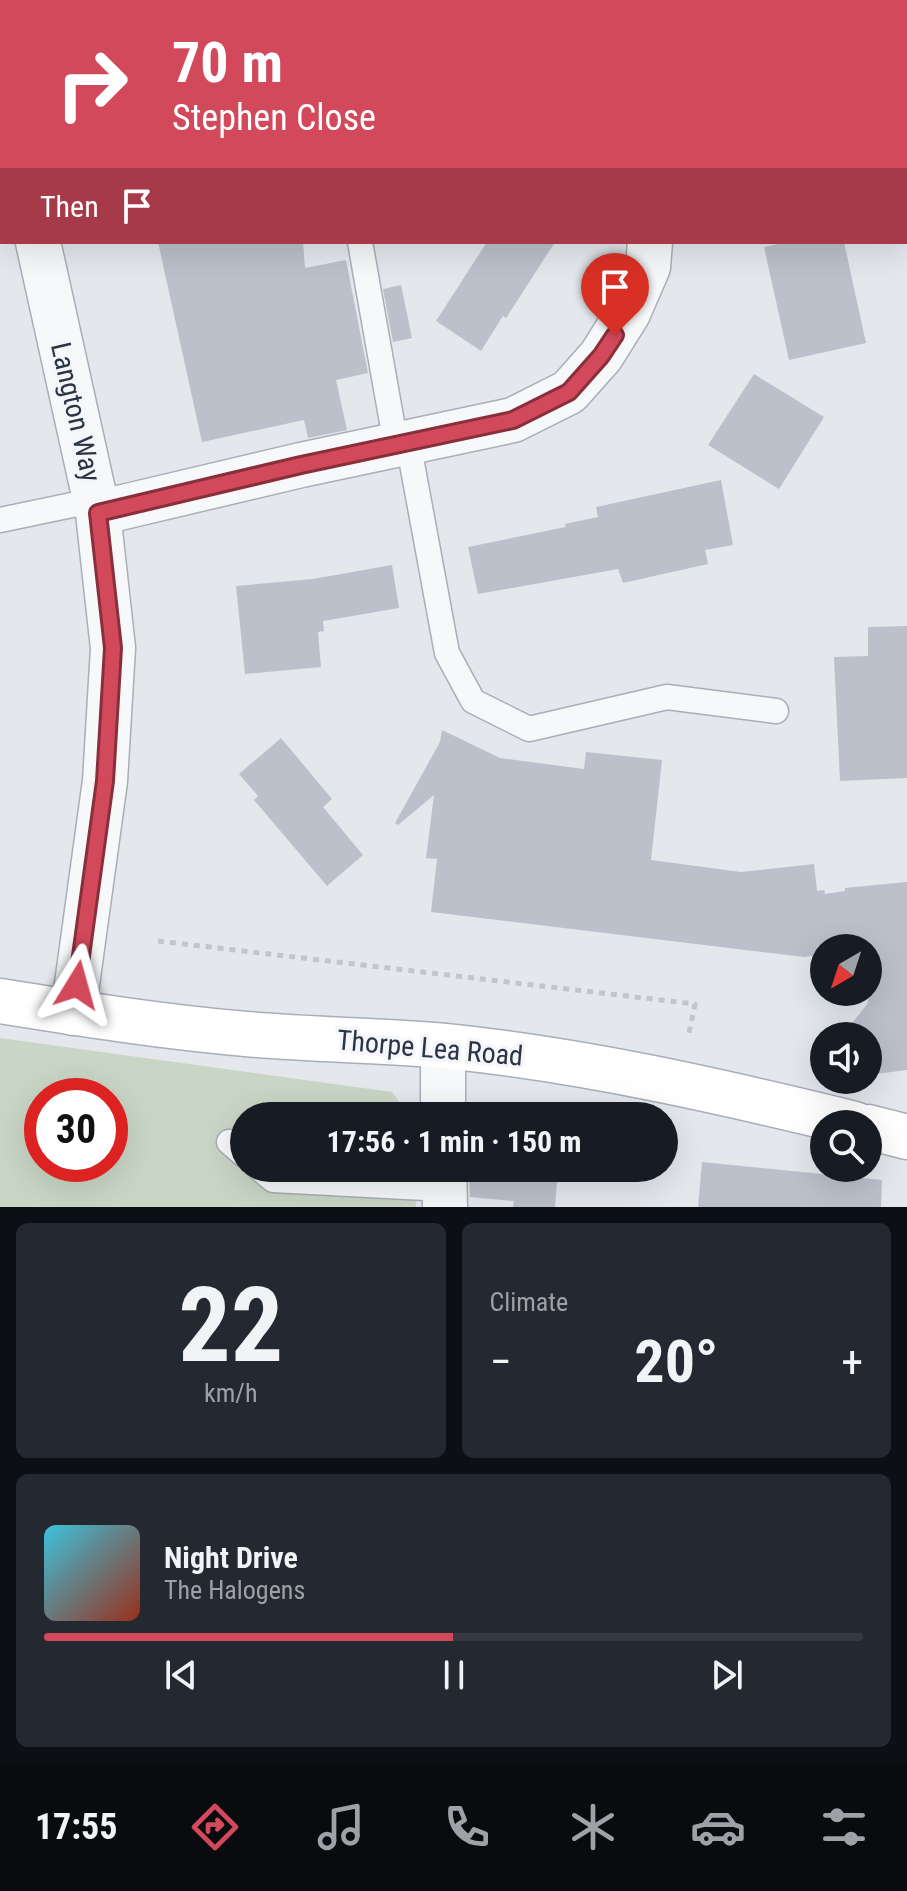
<!DOCTYPE html>
<html lang="en">
<head>
<meta charset="utf-8">
<style>
	:root { --surface:#171b24; --page:#242831; --text:#f1f3f6; --muted:#9ea1a6; --line:#363941; --accent:#d1495b }
	body { margin:0; font-family:"Roboto Condensed",sans-serif; background:var(--page); color:var(--text); height:100vh; display:flex; flex-direction:column; font-size:30px; white-space:nowrap }
	* { box-sizing:border-box; margin:0 }
	p { font-size:26px; color:var(--muted) }
	.icon { flex:none; width:44px; height:44px; fill:none; stroke:currentColor; stroke-width:2; stroke-linecap:round; stroke-linejoin:round }
	.map { position:relative; height:1207px; overflow:hidden }
	.panel { display:flex; flex-direction:column; gap:16px; padding:16px; background:#0d0f14; flex:1 }
	.panel>* { flex:none }
	.banner { position:absolute; left:0px; top:0px; width:908px; height:244px; box-shadow:0 8px 32px #0002; background:#d1495b; color:#fff; overflow:hidden }
	.needle { width:52px; rotate:219deg }
	.fabs { position:absolute; left:810px; top:934px; display:grid; gap:16px }
	.fabs a { display:grid; place-items:center; width:72px; height:72px; border-radius:50%; background:var(--surface); box-shadow:0 8px 32px #0002; font-size:40px }
	.speed { position:absolute; left:24px; top:1078px; display:flex; gap:16px; font-size:40px; font-weight:700; text-align:center }
	.speed>* { display:grid; place-content:center; width:104px; height:104px; border-radius:50%; background:var(--surface); box-shadow:0 8px 32px #0002; line-height:1 }
	.speed .limit { border:12px solid #d22; background:#fff; color:#111 }
	.pin { position:absolute; display:grid; place-items:center; width:68px; height:68px; color:#fff; margin:-82px -34px; border-radius:50% 50% 50% 0; rotate:-45deg; box-shadow:0 0 8px #0007 }
	.pin .icon { rotate:45deg }
	.me { position:absolute; width:88px; margin:-44px; rotate:8deg; stroke-linejoin:round; filter:drop-shadow(0 0 6px #0008) }
	.turn { display:flex; align-items:center; gap:28px; height:168px; padding:0 40px; font-size:36px }
	.turn .icon { width:104px; height:104px; stroke-width:2.5 }
	.turn b { display:block; font-size:56px; line-height:68px }
	.then { display:flex; align-items:center; height:76px; padding:0 40px; background:#0003; gap:16px; font-size:30px }
	.big { font-size:60px; font-weight:700; line-height:1.1 }
	.panel .card { flex:1; display:flex; flex-direction:column; justify-content:center; gap:12px; min-width:0; padding:0 28px; border-radius:12px; background:var(--page) }
	.panel .dial { align-items:center; gap:0 }
	.dial b { font-size:104px; line-height:1 }
	.song { display:flex; align-items:center; gap:24px }
	.cover { width:96px; height:96px; border-radius:12px; background:linear-gradient(135deg,hsl(190 70% 55%),hsl(10 70% 35%)) }
	.played { height:8px; border-radius:4px; background:linear-gradient(90deg,var(--accent) 50%,var(--line) 50%) }
	.keys { display:flex; justify-content:space-around; direction:ltr }
	.heat { display:flex; justify-content:space-between; align-items:center; font-size:44px; direction:ltr }
	.panel .tiles { flex:1; display:grid; gap:16px; grid-template-columns:1fr 1fr }
	.card:last-child { grid-column:span 2 }
	.trip { position:absolute; left:230px; top:1102px; width:448px; height:80px; border-radius:40px; background:var(--surface); box-shadow:0 8px 32px #0002; font-weight:700; line-height:80px; text-align:center }
	.dock { display:flex; height:128px; justify-content:space-around; align-items:center; background:#090b0e; color:var(--muted) }
	.dock .icon { width:56px; height:56px }
	.dock .selected { color:var(--accent) }
	.dock b { font-size:36px; color:var(--text) }
	.map>svg:first-child { display:block }
</style>
</head>
<body>
<div class="map">
<svg width="907" height="1207" viewBox="0 0 907 1207">
	<rect width="100%" height="100%" fill="#e4e7ec"/>
	<path fill="#c9d6c5" fill-rule="evenodd" d="M 0,1038 L 392,1092 L 410,1116 L 244,1116 L 244,1168 L 414,1168 L 416,1207 L 0,1207 ZM 42,1096 L 110,1096 L 110,1164 L 42,1164 Z"/>
	<path fill="#bbc0ca" d="M 158,242 L 303,242 L 305,268 L 346,260 L 368,373 L 336,380 L 347,430 L 308,438 L 304,420 L 202,442 Z
		M 487,242 L 555,242 L 506,318 L 503,316 L 481,351 L 436,321 Z
		M 788,242 L 844,242 L 866,343 L 789,360 L 764,247 Z
		M 401,285 L 412,338 L 393,342 L 383,289 Z
		M 754,374 L 824,417 L 779,489 L 708,445 Z
		M 721,480 L 733,545 L 705,550 L 708,564 L 623,583 L 618,569 L 478,594 L 468,547 L 566,527 L 565,524 L 598,517 L 596,507 Z
		M 392,565 L 399,608 L 323,621 L 324,631 L 318,632 L 321,667 L 245,674 L 236,586 L 313,579 Z
		M 907,626 L 907,778 L 840,781 L 834,657 L 868,656 L 868,627 Z
		M 442,730 L 500,758 L 584,769 L 586,752 L 662,760 L 651,860 L 741,872 L 814,864 L 817,891 L 824,890 L 825,894 L 845,891 L 845,888 L 907,882 L 907,1070 L 868,1075 L 868,1036 L 842,1036 L 868,1003 L 868,948 L 824,948 L 824,954 L 804,957 L 431,912 L 437,859 L 426,858 L 434,795 L 398,825 L 395,823 L 440,742 Z
		M 281,738 L 332,799 L 323,807 L 363,855 L 327,886 L 254,800 L 258,796 L 239,774 Z
		M 468,1104 L 530,1111 L 531,1114 L 554,1116 L 468,1116 Z
		M 702,1162 L 882,1180 L 881,1207 L 698,1207 Z
		M 469,1168 L 558,1168 L 555,1207 L 513,1207 L 514,1201 L 470,1197 Z"/>
	<g fill="none" stroke-linecap="round" stroke-linejoin="round">
		<g stroke="#a9aeb7" stroke-width="27">
			<path id="lane" d="M 315,0 L 315,2
				M 360,242 L 396,445
				M 408,442 L 447,653 L 473,701 L 529,729 L 667,697 L 776,711
				M 0,520 L 96,500
				M 229,1142 L 244,1155
				M 259,1168 L 273,1180 L 444,1189"/>
		</g>
		<g stroke="#a9aeb7" stroke-width="47">
			<path id="street" d="M 611,0 L 612,2
				M 0,70 L 2,79
				M 38,242 L 98,513 L 113,648 L 105,781 L 73,1013
				M 98,513 L 301,465 L 513,420 L 569,392 L 601,356 L 628,313 L 648,267 L 650,242
				M 443,1116 L 443,1046
				M 444,1168 L 445,1207"/>
		</g>
		<g stroke="#a9aeb7" stroke-width="47">
			<path id="secondary" d="M 0,1001 C 81,1014 164,1027 246,1034 C 312,1040 379,1040 445,1046 C 584,1060 720,1091 855,1124
				M 868,1127 L 907,1137"/>
		</g>
		<path stroke="#c2c5cb" stroke-width="5" stroke-dasharray="6 6" stroke-linecap="butt" d="M 158,941 L 695,1004 L 688,1038"/>
		<use href="#lane" stroke="#f7f8fa" stroke-width="24"/>
		<use href="#street" stroke="#f7f8fa" stroke-width="44"/>
		<use href="#secondary" stroke="#fff" stroke-width="44"/>
	</g>
	<g fill="none" stroke-linecap="round" stroke-linejoin="round">
		<g stroke="#882f3b" stroke-width="20">
			<path id="route" d="M 77,985 L 105,781 L 113,648 L 98,513 L 301,465 L 513,420 L 569,392 L 601,356 L 615,335"/>
		</g>
		<use href="#route" stroke="#d1495b" stroke-width="14"/>
	</g>
	<g text-anchor="middle" dominant-baseline="central" stroke-width="7" stroke-linejoin="round" paint-order="stroke">
		<g font-size="28" fill="#2b3445" stroke="#f4f6f9">
			<text transform="translate(76 412) rotate(77)">Langton Way</text>
			<text transform="translate(430 1048) rotate(5)">Thorpe Lea Road</text>
		</g>
	</g>
</svg>
<div class="fabs">
<a><svg class="needle" viewBox="-14 -14 28 28"><path d="M0-13l5 13h-10z" fill="#e53935"/><path d="M0 13l5-13h-10z" fill="#9ea1a6"/></svg></a>
<a><svg class="icon" aria-label="sound" viewBox="0 0 24 24"><path d="M4 9h4l5-4v14l-5-4H4zM17 9q2 3 0 6"/></svg></a>
<a><svg class="icon" aria-label="search" viewBox="0 0 24 24"><circle cx="10" cy="10" r="6"/><path d="M15 15l6 6"/></svg></a>
</div>
<div class="speed"><div class="limit">30</div></div>
<div class="pin" style="left:615px;top:335px;background:#d93025"><svg class="icon" aria-label="arrive" viewBox="0 0 24 24"><path d="M6 21V4h12l-3 4 3 4H6"/></svg></div>
<svg class="me" style="left:77px;top:985px" viewBox="-20 -20 40 40"><path d="M0-17L14 15 0 8-14 15z" fill="#d1495b" stroke="#fff" stroke-width="4"/></svg>
<div class="trip">17:56 · 1 min · 150 m</div>
<div class="banner">
<div class="turn"><svg class="icon" aria-label="right" viewBox="0 0 24 24"><path d="M7 20v-9h11M14 6l5 5-5 5"/></svg><div><b>70 m</b>Stephen Close</div></div>
<div class="then">Then<svg class="icon" aria-label="arrive" viewBox="0 0 24 24"><path d="M6 21V4h12l-3 4 3 4H6"/></svg></div>
</div>
</div>
<section class="panel">
<div class="tiles">
<div class="card dial"><b>22</b><p>km/h</p></div>
<div class="card"><p>Climate</p>
<div class="heat"><a>−</a><b class="big">20°</b><a>+</a></div>
</div>
<div class="card">
<div class="song"><i class="cover"></i><div><b>Night Drive</b><p>The Halogens</p></div></div>
<div class="played"></div>
<div class="keys"><svg class="icon" aria-label="previous" viewBox="0 0 24 24"><path d="M18 5L8 12l10 7zM5 5v14"/></svg><svg class="icon" aria-label="pause" viewBox="0 0 24 24"><path d="M8 5v14M16 5v14"/></svg><svg class="icon" aria-label="next" viewBox="0 0 24 24"><path d="M6 5l10 7-10 7zM19 5v14"/></svg></div>
</div>
</div>
</section>
<nav class="dock">
<b>17:55</b>
<svg class="icon selected" aria-label="directions" viewBox="0 0 24 24"><path d="M12 3l9 9-9 9-9-9zM9 14v-3h6M13 9l2 2-2 2"/></svg>
<svg class="icon" aria-label="music" viewBox="0 0 24 24"><path d="M9 18V5l10-2v13"/><circle cx="6" cy="18" r="3"/><circle cx="16" cy="16" r="3"/></svg>
<svg class="icon" aria-label="phone" viewBox="0 0 24 24"><path d="M5 4h4l2 5-3 2q2 4 5 5l2-3 5 2v4C11 20 4 13 5 4z"/></svg>
<svg class="icon" aria-label="climate" viewBox="0 0 24 24"><path d="M12 3v18M4 7l16 10M4 17L20 7"/></svg>
<svg class="icon" aria-label="car" viewBox="0 0 24 24"><path d="M5 17H2v-5l4-1 3-4h7l3 4 3 1v5h-3M9 17h6M6 11h13"/><circle cx="7" cy="17" r="2"/><circle cx="17" cy="17" r="2"/></svg>
<svg class="icon" aria-label="filters" viewBox="0 0 24 24"><path d="M4 7h16M4 17h16"/><circle cx="9" cy="7" r="2"/><circle cx="15" cy="17" r="2"/></svg>
</nav>
</body>
</html>
